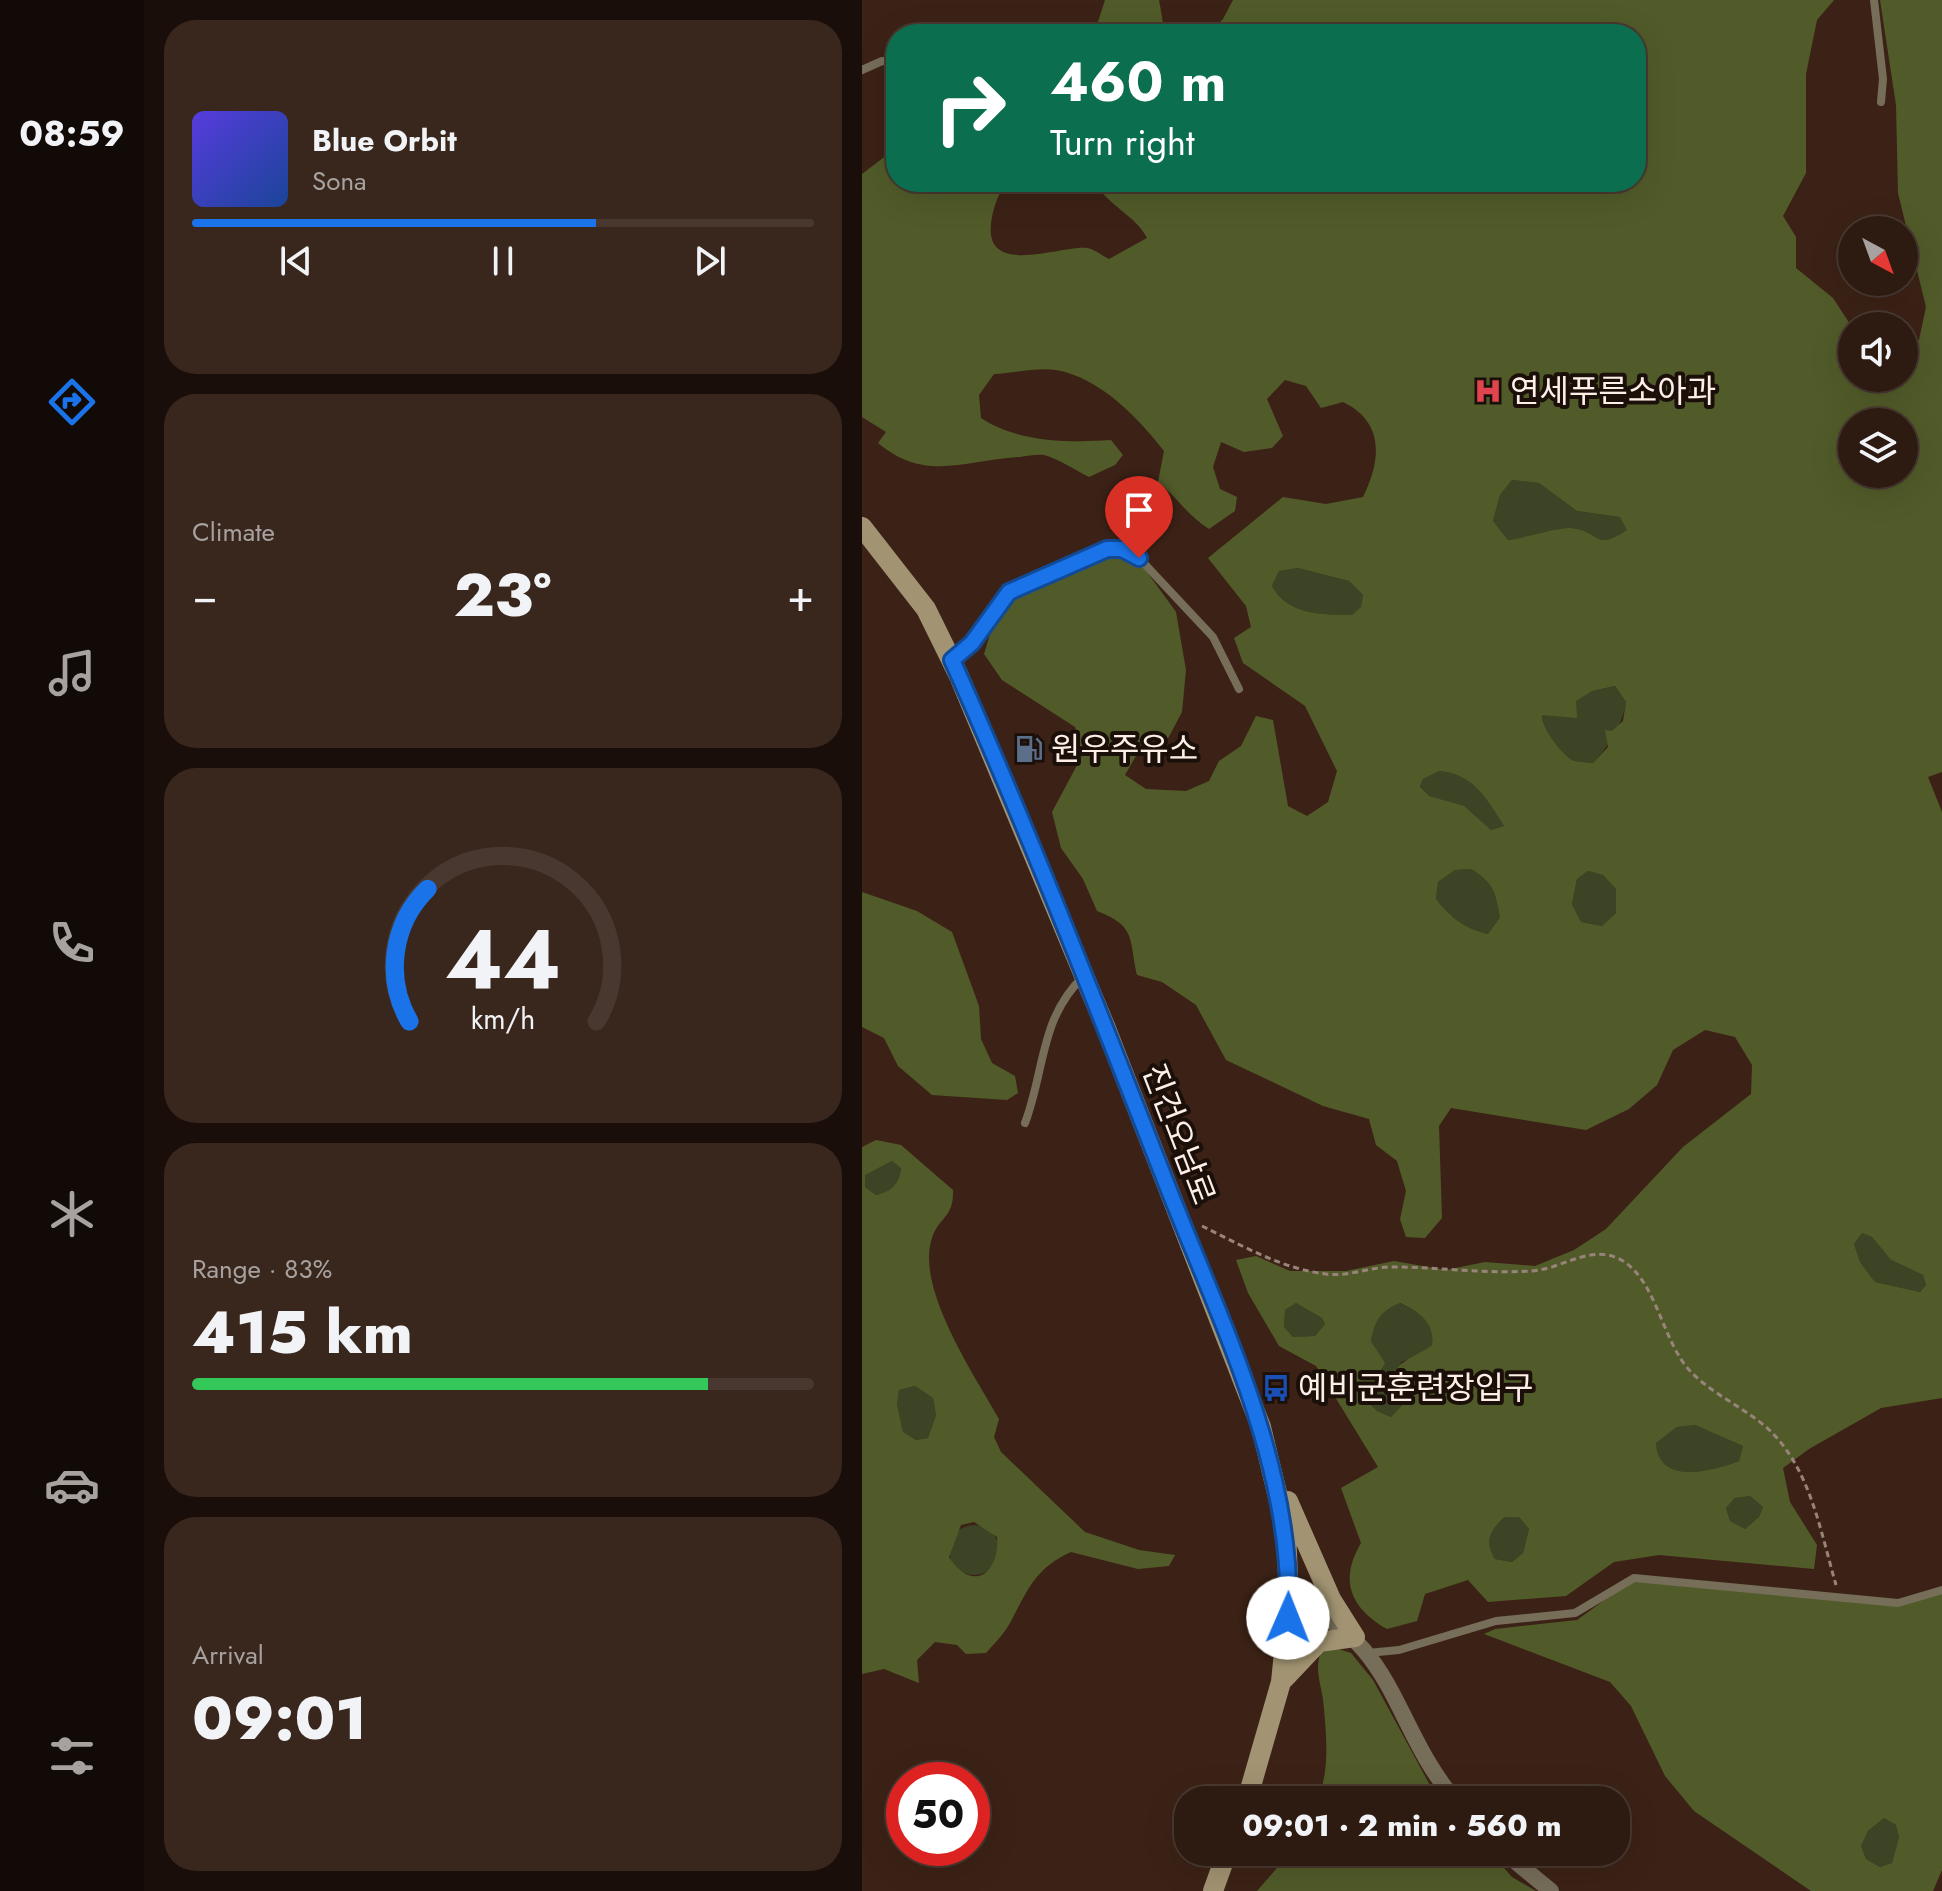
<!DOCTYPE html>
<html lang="en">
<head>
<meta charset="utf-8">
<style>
	:root { --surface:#2d1a10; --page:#39271e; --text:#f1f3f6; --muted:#a7a19f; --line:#483830; --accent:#1a73e8 }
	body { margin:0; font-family:Jost,"Noto Sans KR",sans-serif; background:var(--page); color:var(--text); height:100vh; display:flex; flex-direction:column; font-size:30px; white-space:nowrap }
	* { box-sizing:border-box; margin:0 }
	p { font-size:26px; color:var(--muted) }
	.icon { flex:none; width:44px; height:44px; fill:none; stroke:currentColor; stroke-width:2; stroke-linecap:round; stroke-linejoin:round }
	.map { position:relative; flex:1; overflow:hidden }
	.side { display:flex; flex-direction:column; gap:20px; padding:20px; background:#190e09; width:718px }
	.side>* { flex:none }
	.guide { position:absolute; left:24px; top:24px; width:760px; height:168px; border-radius:32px; box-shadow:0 8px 32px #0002,0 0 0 2px var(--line); background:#0b6e4f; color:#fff; overflow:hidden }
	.needle { width:52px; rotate:139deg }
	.tools { position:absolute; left:976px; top:216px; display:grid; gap:16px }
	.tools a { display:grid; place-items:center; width:80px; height:80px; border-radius:50%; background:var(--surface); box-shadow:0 8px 32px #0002,0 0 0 2px var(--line); font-size:40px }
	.speed { position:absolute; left:24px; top:1762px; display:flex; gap:16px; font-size:40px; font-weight:700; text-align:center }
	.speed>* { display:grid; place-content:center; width:104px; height:104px; border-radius:50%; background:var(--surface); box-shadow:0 8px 32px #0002,0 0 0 2px var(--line); line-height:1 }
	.speed .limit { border:12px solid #d22; background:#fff; color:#111 }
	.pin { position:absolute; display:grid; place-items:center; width:68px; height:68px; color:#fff; margin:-82px -34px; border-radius:50% 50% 50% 0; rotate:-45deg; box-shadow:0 0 8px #0007 }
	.pin .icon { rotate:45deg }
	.me { position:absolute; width:88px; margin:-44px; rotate:1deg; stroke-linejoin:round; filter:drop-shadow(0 0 6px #0008) }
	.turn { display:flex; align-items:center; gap:28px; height:168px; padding:0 32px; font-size:36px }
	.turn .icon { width:104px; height:104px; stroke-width:2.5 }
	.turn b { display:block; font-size:56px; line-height:68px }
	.big { font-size:60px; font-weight:800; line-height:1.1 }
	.side .widget { flex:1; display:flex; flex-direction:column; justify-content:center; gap:12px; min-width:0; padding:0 28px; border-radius:32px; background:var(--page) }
	.side .dial { align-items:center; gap:0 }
	.dial svg { height:208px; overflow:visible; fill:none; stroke:var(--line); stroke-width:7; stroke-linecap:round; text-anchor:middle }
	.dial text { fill:var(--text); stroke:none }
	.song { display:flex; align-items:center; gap:24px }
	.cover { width:96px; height:96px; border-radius:12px; background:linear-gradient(135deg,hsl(250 70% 55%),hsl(220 70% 35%)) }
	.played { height:8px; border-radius:4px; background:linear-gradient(90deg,var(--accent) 65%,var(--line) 65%) }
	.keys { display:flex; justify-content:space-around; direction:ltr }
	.heat { display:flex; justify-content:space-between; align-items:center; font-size:44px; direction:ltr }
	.charge { height:12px; border-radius:6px; background:linear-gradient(90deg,#34c759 83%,var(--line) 0) }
	.trip { position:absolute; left:312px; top:1786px; width:456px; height:80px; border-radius:32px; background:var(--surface); box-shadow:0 8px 32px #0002,0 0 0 2px var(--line); font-weight:800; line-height:80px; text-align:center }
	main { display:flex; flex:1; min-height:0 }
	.tabs { display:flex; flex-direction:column; width:144px; justify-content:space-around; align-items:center; background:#120a06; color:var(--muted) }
	.tabs .icon { width:56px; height:56px }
	.tabs .on { color:var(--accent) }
	.tabs b { font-size:36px; color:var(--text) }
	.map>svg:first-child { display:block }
</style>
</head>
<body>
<main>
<nav class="tabs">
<b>08:59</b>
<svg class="icon on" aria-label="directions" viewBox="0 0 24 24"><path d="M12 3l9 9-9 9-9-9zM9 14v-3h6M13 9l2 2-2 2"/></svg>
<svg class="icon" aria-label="music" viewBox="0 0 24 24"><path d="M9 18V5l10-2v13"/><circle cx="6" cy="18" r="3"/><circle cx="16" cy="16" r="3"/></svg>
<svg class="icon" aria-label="phone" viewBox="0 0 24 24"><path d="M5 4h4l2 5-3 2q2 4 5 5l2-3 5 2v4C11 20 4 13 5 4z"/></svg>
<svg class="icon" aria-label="climate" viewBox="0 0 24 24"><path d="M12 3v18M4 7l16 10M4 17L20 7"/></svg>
<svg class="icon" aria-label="car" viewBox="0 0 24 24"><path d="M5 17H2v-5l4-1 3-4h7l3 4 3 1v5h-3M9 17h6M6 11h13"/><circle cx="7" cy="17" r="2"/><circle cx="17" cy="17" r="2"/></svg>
<svg class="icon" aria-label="filters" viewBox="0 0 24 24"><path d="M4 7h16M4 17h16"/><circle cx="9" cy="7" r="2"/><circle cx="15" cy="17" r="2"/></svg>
</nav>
<section class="side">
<div class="widget">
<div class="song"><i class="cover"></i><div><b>Blue Orbit</b><p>Sona</p></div></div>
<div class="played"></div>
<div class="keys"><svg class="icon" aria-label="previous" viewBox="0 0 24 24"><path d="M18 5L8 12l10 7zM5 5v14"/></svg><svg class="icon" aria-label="pause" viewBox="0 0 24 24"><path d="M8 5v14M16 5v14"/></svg><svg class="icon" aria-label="next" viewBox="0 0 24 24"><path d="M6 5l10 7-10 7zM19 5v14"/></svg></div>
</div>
<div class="widget"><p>Climate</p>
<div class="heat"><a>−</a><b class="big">23°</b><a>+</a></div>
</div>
<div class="widget dial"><svg viewBox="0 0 100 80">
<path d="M14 69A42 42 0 1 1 86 69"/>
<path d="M14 69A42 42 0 0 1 21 18" stroke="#1a73e8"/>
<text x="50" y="56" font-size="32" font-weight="700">44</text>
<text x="50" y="72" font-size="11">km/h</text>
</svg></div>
<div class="widget"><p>Range · 83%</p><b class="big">415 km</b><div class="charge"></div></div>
<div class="widget"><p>Arrival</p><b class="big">09:01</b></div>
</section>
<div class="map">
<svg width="1080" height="1891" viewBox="0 0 1080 1891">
	<rect width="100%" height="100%" fill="#3c2216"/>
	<path fill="#3d4425" d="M 650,480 L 677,483 L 715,511 L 758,517 L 766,530 C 732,552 739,531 709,528 C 696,527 662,538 646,540 L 631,521 L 638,495 Z
		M 436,568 L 487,581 L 501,595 L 499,607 L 490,615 C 462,615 425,615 410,586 L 417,571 Z
		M 753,686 L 764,702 C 761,724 746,747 731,763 C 725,762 715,762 710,760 C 698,753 679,726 680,714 L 730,691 Z
		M 577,771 C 613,774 624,798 642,826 L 629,830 L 602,807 L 567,796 L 558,785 L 561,779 Z
		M 609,869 C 632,883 633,892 638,917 L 626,934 C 603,929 588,917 574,899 L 576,882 L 593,870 Z
		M 726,871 L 741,875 L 754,889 L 754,913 L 740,926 L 719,922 L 710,904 L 715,879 Z
		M 30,1161 L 39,1167 C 37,1184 30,1191 14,1195 L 3,1187 L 2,1175 Z
		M 1000,1233 L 1010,1237 L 1029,1260 L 1061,1275 L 1064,1285 L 1058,1292 L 1013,1282 L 998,1262 L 992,1244 Z
		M 434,1303 L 460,1318 L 463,1324 L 453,1336 L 431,1337 L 422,1327 L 423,1310 Z
		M 537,1303 C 556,1311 573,1323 570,1345 L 557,1356 L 539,1362 L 541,1404 L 529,1417 L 515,1411 L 506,1402 C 509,1378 527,1364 509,1341 C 513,1321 518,1311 537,1303 Z
		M 53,1386 L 71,1398 L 74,1415 L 66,1438 L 54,1440 L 41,1432 L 35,1404 L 37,1390 Z
		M 833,1425 L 881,1446 L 877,1461 C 848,1472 795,1485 794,1443 L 815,1427 Z
		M 888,1496 L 901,1507 L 897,1517 L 883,1529 L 868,1521 L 864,1508 L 873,1498 Z
		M 642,1516 L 657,1517 L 667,1529 L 661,1553 L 650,1562 L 633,1559 C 622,1541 628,1531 642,1516 Z
		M87 1550a25 25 0 1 1 50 0a25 25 0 1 1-50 0Z
		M 1022,1818 L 1034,1825 L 1037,1837 L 1030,1863 L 1018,1867 L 1004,1859 L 999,1846 L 1006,1831 Z"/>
	<path fill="#515b29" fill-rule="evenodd" d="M 243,0 L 297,0 L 303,34 L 238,34 L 235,25 Z
		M 371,0 L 972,0 L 955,20 L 944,74 L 944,173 L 921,216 L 934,237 L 934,268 L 971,298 L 990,327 L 990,378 L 1042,378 L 1042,348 L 1057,340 L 1064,307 L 1036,193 L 1034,105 L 1018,0 L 1080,0 L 1080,772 L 1066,777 L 1080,812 L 1080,1398 L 1019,1408 L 947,1449 L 921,1468 L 928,1502 L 955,1545 L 952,1569 L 797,1555 L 752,1562 L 704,1596 L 626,1602 L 606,1580 L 563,1594 L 555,1621 L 525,1629 C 488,1608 477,1580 499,1543 L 479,1488 L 516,1467 L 454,1366 L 417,1346 L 386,1293 L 374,1260 L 394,1256 L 428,1271 L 484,1271 L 532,1261 L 584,1270 L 623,1262 L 673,1266 L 712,1250 L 744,1229 L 821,1147 L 889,1094 L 890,1065 L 873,1037 L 843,1030 L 811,1050 L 795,1085 L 767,1109 L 724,1130 L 589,1108 L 577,1126 L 580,1218 L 563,1238 L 544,1237 L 538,1219 L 544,1191 L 535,1161 L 514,1145 L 507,1119 L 461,1106 L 364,1060 L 334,1005 L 300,982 L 275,975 C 267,938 274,926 235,911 L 221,879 L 199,848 L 190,812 L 220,756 L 213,727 L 140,680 L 122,654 C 126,642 129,629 134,618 C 154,577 215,562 254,551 L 280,565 L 314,612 L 324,670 L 320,712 L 302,746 L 275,754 L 263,775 L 284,789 L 324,791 L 347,781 L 357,761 L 379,746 L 394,716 L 411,720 L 426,806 L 445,816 L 466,802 L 475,771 L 443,706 L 381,663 L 372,638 L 389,627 L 384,606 L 346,558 L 421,497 L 464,504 L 501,497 C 519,461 523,422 481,402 L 459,408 L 444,386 L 423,380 L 405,399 L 421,436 L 410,448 L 382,452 L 359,442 L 351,467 L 358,489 L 375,497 L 373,511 L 347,529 C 326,516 315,497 296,482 L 302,451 C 276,418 239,378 194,370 C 176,367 151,373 132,374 L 117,395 L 119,418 C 155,442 206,443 249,440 L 261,455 L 253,465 L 227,477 C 213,470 197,459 182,455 C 175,454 165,456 158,457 C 103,460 64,483 16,443 L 24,432 L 0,417 L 0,174 L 34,148 L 34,182 L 144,182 C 135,196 127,218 129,235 C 134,273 203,245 225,248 C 232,249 241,256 247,259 L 285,238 C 274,216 248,207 232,182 L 774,182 L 774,34 L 347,34 L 361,19 ZM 990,422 L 1042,422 L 1042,474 L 990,474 ZM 650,480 L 677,483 L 715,511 L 758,517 L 765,530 C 732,552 739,531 709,528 C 696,527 662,538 646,540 L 631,521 L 638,495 ZM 436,568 L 487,581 L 501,595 L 499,607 L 490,615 C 462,615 425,615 410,586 L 417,571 ZM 753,686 L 764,702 L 761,721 L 750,731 L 743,730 L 746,747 L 731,763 C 725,762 715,762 710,760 C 698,753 679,726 680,715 L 715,718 L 714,701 L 730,691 ZM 577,771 C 612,774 624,798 642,826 L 629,830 L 602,806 L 567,796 L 558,786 L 561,779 ZM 609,869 C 632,883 633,892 638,917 L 626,934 C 603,929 588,917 574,899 L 576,882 L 593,870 ZM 726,871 L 741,875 L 754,889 L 754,913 L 740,926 L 719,922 L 710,904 L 715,879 ZM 1000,1233 L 1010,1237 L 1029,1260 L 1061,1275 L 1064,1285 L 1058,1292 L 1013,1282 L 998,1262 L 992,1244 ZM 434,1303 L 460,1318 L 463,1324 L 453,1336 L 431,1337 L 422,1327 L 423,1310 ZM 538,1303 C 556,1311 573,1323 570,1345 C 557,1355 542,1358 532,1372 L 542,1384 L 541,1404 L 529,1417 L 515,1411 L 506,1402 L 508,1389 L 523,1363 L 509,1341 C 513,1321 518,1311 538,1303 ZM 833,1425 L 881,1446 L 877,1461 C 848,1472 796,1485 794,1443 L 815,1427 ZM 888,1496 L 901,1507 L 897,1517 L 883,1529 L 868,1521 L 864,1508 L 873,1498 ZM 642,1517 L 657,1517 L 667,1529 L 661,1553 L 650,1562 L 633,1559 C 622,1541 628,1531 642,1517 Z
		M 0,892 L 55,911 L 90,932 L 117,1006 L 119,1039 L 130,1063 L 153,1076 L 156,1093 L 145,1100 L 70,1095 L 36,1066 L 22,1038 L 0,1027 Z
		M 14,1140 L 39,1145 L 91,1190 C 92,1218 77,1217 70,1238 C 53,1288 113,1376 137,1419 L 132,1437 L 139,1452 L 223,1532 L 277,1550 L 313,1555 L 307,1566 L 276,1569 L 209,1552 C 172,1569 166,1590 148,1623 C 142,1634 132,1644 124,1653 L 104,1654 L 95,1645 L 73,1642 L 55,1660 L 57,1683 L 22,1669 L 0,1674 L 0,1147 ZM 30,1161 L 39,1168 C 37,1184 30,1191 14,1195 L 3,1187 L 3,1175 ZM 53,1386 L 71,1398 L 74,1415 L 66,1438 L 54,1440 L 41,1432 L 35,1404 L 37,1390 ZM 112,1522 L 135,1537 C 138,1574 110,1593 87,1557 L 99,1525 Z
		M 769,1581 L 1023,1603 L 1080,1590 L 1080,1870 L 1071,1891 L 949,1891 L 832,1811 L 803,1776 L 769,1706 L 748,1682 L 622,1634 L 633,1629 L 715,1620 ZM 1022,1818 L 1034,1825 L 1037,1837 L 1030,1863 L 1018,1867 L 1004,1859 L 999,1846 L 1006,1831 Z
		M 470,1647 L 489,1653 L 511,1680 L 570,1789 L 580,1800 L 455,1800 C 469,1770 464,1731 461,1699 C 458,1680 452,1667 460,1649 Z
		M 429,1852 L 628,1852 L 650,1877 L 674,1891 L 395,1891 Z"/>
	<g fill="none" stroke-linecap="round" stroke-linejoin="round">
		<path stroke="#98847a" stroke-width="3" stroke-dasharray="6 4" stroke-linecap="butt" d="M 340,1226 C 379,1245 420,1269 464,1274 C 487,1277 507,1267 530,1267 C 576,1267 623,1274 669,1271 C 702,1269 730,1242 761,1261 C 796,1283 800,1343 830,1373 C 852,1395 881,1407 904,1427 C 948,1466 958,1530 974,1585"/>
		<path stroke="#766e59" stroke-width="8" d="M 1012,0 L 1021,79 L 1019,102
			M 0,70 L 20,61 L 34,62
			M 90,659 L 110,643 L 147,592 L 245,549 L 260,549 L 277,558 L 351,637 L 377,689
			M 163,1123 C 183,1070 178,1017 222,976
			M 506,1653 L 537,1650 L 634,1621 L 713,1613 L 772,1578 L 1036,1603 L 1080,1590"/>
		<path stroke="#766e59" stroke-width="16" d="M 427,1602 C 534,1636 529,1725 593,1800
			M 642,1852 L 689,1891"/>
		<path stroke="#a29472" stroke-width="20" d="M 0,527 L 64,609 L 97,676 L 243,1026 L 399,1427 L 424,1530 L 427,1602 L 419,1682 L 385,1800
			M 422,1679 L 457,1642 L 493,1637 L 469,1599 L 426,1501
			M 351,1891 L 365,1852"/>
	</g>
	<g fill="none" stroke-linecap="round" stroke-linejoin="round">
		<g stroke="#114b97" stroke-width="20">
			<path id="route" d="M 277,558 L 260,549 L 245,549 L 147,592 L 110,643 L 90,660 C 166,829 233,1002 301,1175 C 355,1315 433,1465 426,1618"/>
		</g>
		<use href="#route" stroke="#1a73e8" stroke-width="14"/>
	</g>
	<defs>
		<g id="hospital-bare" transform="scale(2.16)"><path d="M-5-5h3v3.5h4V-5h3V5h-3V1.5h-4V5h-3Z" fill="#e0444e" stroke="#1b0f0a" stroke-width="2.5" paint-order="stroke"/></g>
		<g id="fuel-bare" transform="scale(2.16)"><path d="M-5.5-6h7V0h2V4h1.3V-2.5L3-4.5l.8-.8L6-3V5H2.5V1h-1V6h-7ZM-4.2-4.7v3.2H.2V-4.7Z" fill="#5c6f8a" stroke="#1b0f0a" stroke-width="2.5" paint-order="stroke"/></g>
		<g id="bus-bare" transform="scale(2.16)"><path d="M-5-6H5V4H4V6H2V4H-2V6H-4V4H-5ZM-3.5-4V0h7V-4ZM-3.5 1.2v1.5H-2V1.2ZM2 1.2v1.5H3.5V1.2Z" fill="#1a4fb4" stroke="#1b0f0a" stroke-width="2.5" paint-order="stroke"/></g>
	</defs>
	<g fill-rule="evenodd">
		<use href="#hospital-bare" x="626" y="391"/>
		<use href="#fuel-bare" x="167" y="749"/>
		<use href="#bus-bare" x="414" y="1388"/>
	</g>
	<g text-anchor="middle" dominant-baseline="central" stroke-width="8" stroke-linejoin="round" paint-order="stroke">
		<g font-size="32" fill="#fdeee8" stroke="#1b0f0a" text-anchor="start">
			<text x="648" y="391">연세푸른소아과</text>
			<text x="189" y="749">원우주유소</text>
			<text x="436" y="1388">예비군훈련장입구</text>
		</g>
		<g font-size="32" fill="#fdeee8" stroke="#1b0f0a">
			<text transform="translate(317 1134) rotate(69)">진건오남로</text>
		</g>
	</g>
</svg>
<div class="tools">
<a><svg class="needle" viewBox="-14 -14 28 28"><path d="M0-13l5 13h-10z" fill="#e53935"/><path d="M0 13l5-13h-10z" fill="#a7a19f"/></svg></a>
<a><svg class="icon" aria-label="sound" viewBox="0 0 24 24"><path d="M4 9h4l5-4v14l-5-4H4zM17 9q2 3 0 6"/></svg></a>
<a><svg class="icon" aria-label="layers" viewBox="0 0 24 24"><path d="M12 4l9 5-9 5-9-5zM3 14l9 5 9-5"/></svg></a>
</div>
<div class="speed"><div class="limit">50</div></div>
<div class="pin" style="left:277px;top:558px;background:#d93025"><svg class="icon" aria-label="arrive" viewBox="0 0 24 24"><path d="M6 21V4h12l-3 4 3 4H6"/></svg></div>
<svg class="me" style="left:426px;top:1618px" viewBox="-20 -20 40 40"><circle r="19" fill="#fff"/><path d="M0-13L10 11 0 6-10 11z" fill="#1a73e8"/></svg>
<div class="trip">09:01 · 2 min · 560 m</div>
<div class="guide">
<div class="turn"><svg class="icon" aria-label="right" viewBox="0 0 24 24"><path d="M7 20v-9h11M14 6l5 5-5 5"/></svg><div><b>460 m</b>Turn right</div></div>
</div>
</div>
</main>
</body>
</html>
